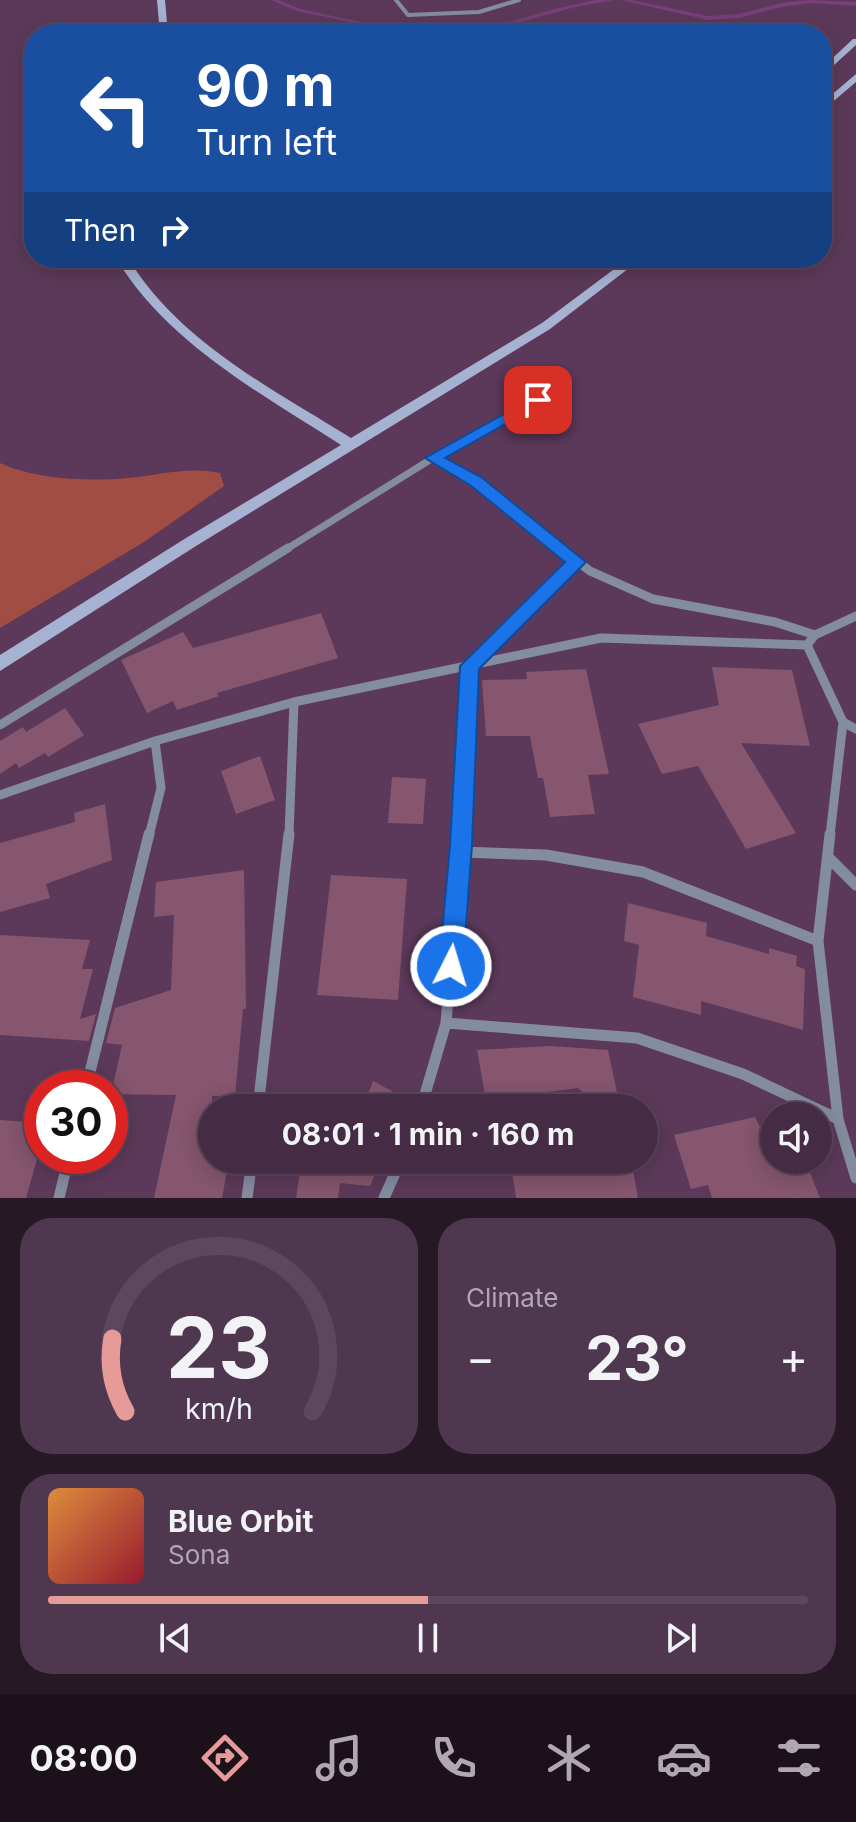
<!DOCTYPE html>
<html lang="en">
<head>
<meta charset="utf-8">
<style>
	:root { --surface:#452b44; --page:#4f374f; --text:#f1f3f6; --muted:#b0a7b2; --line:#5d475d; --accent:#e69b98 }
	body { margin:0; font-family:Inter,sans-serif; background:var(--page); color:var(--text); height:100vh; display:flex; flex-direction:column; font-size:30px; white-space:nowrap }
	* { box-sizing:border-box; margin:0 }
	p { font-size:26px; color:var(--muted) }
	.icon { flex:none; width:44px; height:44px; fill:none; stroke:currentColor; stroke-width:2; stroke-linecap:round; stroke-linejoin:round }
	.map { position:relative; height:1198px; overflow:hidden }
	.sheet { display:flex; flex-direction:column; gap:20px; padding:20px; background:#261825; flex:1 }
	.sheet>* { flex:none }
	.guide { position:absolute; left:24px; top:24px; width:808px; height:244px; border-radius:32px; box-shadow:0 4px 20px #0003,0 0 0 2px var(--line); background:#1a4fa0; color:#fff; overflow:hidden }
	.controls { position:absolute; left:760px; top:1102px; display:grid; gap:16px }
	.controls a { display:grid; place-items:center; width:72px; height:72px; border-radius:50%; background:var(--surface); box-shadow:0 4px 20px #0003,0 0 0 2px var(--line); font-size:40px }
	.speed { position:absolute; left:24px; top:1070px; display:flex; gap:16px; font-size:40px; font-weight:700; text-align:center }
	.speed>* { display:grid; place-content:center; width:104px; height:104px; border-radius:50%; background:var(--surface); box-shadow:0 4px 20px #0003,0 0 0 2px var(--line); line-height:1 }
	.speed .limit { border:12px solid #d22; background:#fff; color:#111 }
	.pin { position:absolute; display:grid; place-items:center; width:68px; height:68px; color:#fff; margin:-34px; border-radius:16px; box-shadow:0 4px 12px #0006 }
	.me { position:absolute; width:88px; margin:-44px; rotate:5deg; stroke-linejoin:round; filter:drop-shadow(0 0 6px #0008) }
	.turn { display:flex; align-items:center; gap:28px; height:168px; padding:0 40px; font-size:36px }
	.turn .icon { width:104px; height:104px; stroke-width:2.5 }
	.turn b { display:block; font-size:56px; line-height:68px }
	.then { display:flex; align-items:center; height:76px; padding:0 40px; background:#0003; gap:16px; font-size:30px }
	.big { font-size:60px; font-weight:700; line-height:1.1 }
	.sheet .tile { flex:1; display:flex; flex-direction:column; justify-content:center; gap:12px; min-width:0; padding:0 28px; border-radius:32px; background:var(--page) }
	.sheet .dial { align-items:center; gap:0 }
	.dial svg { height:208px; overflow:visible; fill:none; stroke:var(--line); stroke-width:7; stroke-linecap:round; text-anchor:middle }
	.dial text { fill:var(--text); stroke:none }
	.song { display:flex; align-items:center; gap:24px }
	.cover { width:96px; height:96px; border-radius:12px; background:linear-gradient(135deg,hsl(30 70% 55%),hsl(350 70% 35%)) }
	.played { height:8px; border-radius:4px; background:linear-gradient(90deg,var(--accent) 50%,var(--line) 50%) }
	.keys { display:flex; justify-content:space-around; direction:ltr }
	.heat { display:flex; justify-content:space-between; align-items:center; font-size:44px; direction:ltr }
	.sheet .tiles { flex:1; display:grid; gap:20px; grid-template-columns:1fr 1fr }
	.tile:last-child { grid-column:span 2 }
	.trip { position:absolute; left:198px; top:1094px; width:460px; height:80px; border-radius:40px; background:var(--surface); box-shadow:0 4px 20px #0003,0 0 0 2px var(--line); font-weight:700; line-height:80px; text-align:center }
	.dock { display:flex; height:128px; justify-content:space-around; align-items:center; background:#1c111b; color:var(--muted) }
	.dock .icon { width:56px; height:56px }
	.dock .on { color:var(--accent) }
	.dock b { font-size:36px; color:var(--text) }
	.map>svg:first-child { display:block }
</style>
</head>
<body>
<div class="map">
<svg width="856" height="1198" viewBox="0 0 856 1198">
	<rect width="100%" height="100%" fill="#5c395a"/>
	<path fill="#a24d43" d="M 0,463 C 33,479 91,482 128,478 C 161,475 187,466 220,473 L 224,486 L 144,542 L 0,628 Z"/>
	<g fill="none" stroke-linecap="round" stroke-linejoin="round">
		<path fill="#7c3d7b" fill-rule="evenodd" d="M 271,0 L 279,0 L 300,9 L 418,34 L 407,34 L 297,11 Z
			M 595,0 L 615,0 L 575,7 L 485,32 L 464,34 L 555,9 Z
			M 621,0 L 631,0 L 708,16 L 739,14 L 781,3 L 808,0 L 856,2 L 856,6 L 812,3 L 781,7 L 739,18 L 708,20 Z"/>
	</g>
	<path fill="#85566e" d="M 321,613 L 338,658 L 217,693 L 219,696 L 177,710 L 173,701 L 147,713 L 121,660 L 183,632 L 193,648 Z
		M 712,667 L 792,670 L 810,746 L 741,743 L 796,833 L 746,849 L 698,766 L 662,774 L 638,724 L 719,705 Z
		M 586,669 L 609,774 L 588,775 L 595,814 L 550,817 L 543,778 L 538,778 L 530,736 L 486,736 L 482,680 L 527,679 L 526,672 Z
		M 65,708 L 84,735 L 48,757 L 45,753 L 19,768 L 16,763 L 0,774 L 0,741 L 23,727 L 26,732 Z
		M 260,756 L 275,800 L 236,814 L 221,771 Z
		M 392,777 L 426,779 L 423,824 L 388,823 Z
		M 105,804 L 112,860 L 46,884 L 50,898 L 0,912 L 0,843 L 75,822 L 74,813 Z
		M 244,870 L 246,1009 L 243,1009 L 235,1096 L 212,1096 L 212,1160 L 229,1160 L 222,1198 L 154,1198 L 176,1095 L 111,1094 L 122,1045 L 106,1043 L 115,1008 L 171,990 L 174,915 L 154,917 L 156,882 Z
		M 331,875 L 407,879 L 398,1000 L 317,995 Z
		M 628,903 L 707,923 L 706,936 L 769,954 L 769,948 L 797,956 L 796,966 L 805,969 L 803,1030 L 701,1001 L 701,1015 L 633,997 L 639,945 L 624,941 Z
		M 0,935 L 90,940 L 82,969 L 93,969 L 80,1019 L 96,1014 L 89,1041 L 0,1035 Z
		M 551,1046 L 608,1050 L 618,1097 L 592,1101 L 578,1088 L 486,1100 L 477,1050 Z
		M 373,1081 L 407,1099 L 403,1108 L 310,1108 L 312,1094 L 366,1099 Z
		M 755,1117 L 760,1127 L 774,1124 L 774,1160 L 805,1160 L 820,1198 L 712,1198 L 708,1185 L 691,1189 L 674,1135 Z
		M 0,1120 L 42,1123 L 42,1142 L 26,1198 L 0,1198 Z
		M 302,1160 L 381,1160 L 370,1186 L 340,1183 L 338,1198 L 296,1198 Z
		M 523,1160 L 631,1160 L 638,1198 L 516,1198 L 511,1165 L 524,1163 Z"/>
	<g fill="none" stroke-linecap="round" stroke-linejoin="round">
		<path stroke="#848ca0" stroke-width="4" d="M 396,0 L 408,15 L 479,12 L 519,0"/>
		<path stroke="#848ca0" stroke-width="7" d="M 433,458 L 476,481 L 563,550
			M 285,550 L 433,458 L 538,400"/>
		<path stroke="#848ca0" stroke-width="9" d="M 560,548 L 590,571 L 653,599 L 775,622 L 815,635
			M 807,645 L 843,722 L 856,729
			M 0,725 L 288,548
			M 0,795 L 155,741 L 294,702 L 601,638 L 807,645 L 815,635 L 856,616
			M 149,836 L 161,788 L 155,741
			M 289,836 L 294,702
			M 461,836 L 469,666 L 577,562
			M 830,836 L 843,722"/>
		<path stroke="#848ca0" stroke-width="11" d="M 830,834 L 818,941 L 838,1119 L 856,1178
			M 461,852 L 546,855 L 643,872 L 818,941
			M 829,858 L 856,885
			M 446,1023 L 637,1038 L 743,1074 L 838,1119
			M 86,1088 L 149,834
			M 258,1108 L 289,834
			M 421,1108 L 446,1023 L 461,834
			M 59,1198 L 69,1156
			M 247,1198 L 252,1160
			M 384,1198 L 401,1160"/>
		<path fill="#a6b2d2" fill-rule="evenodd" d="M 157,0 L 165,0 L 168,34 L 160,34 Z
			M 853,39 L 856,39 L 856,45 L 822,76 L 822,68 Z
			M 856,74 L 856,82 L 822,111 L 822,103 Z
			M 116,258 L 128,258 C 177,340 272,389 351,438 L 542,323 L 629,258 L 642,258 L 550,329 L 196,546 L 0,671 L 0,655 L 186,538 L 341,445 C 260,393 166,342 116,258 Z"/>
	</g>
	<path fill="#1a73e8" stroke="#114b97" stroke-width="2" d="M 538,395 L 543,397 L 543,403 L 445,458 L 481,477 L 586,562 L 479,669 L 472,845 L 463,966 L 459,974 L 451,978 L 442,974 L 439,966 L 450,845 L 460,666 L 565,562 L 470,485 L 425,458 Z"/>
</svg>
<div class="controls">
<a><svg class="icon" aria-label="sound" viewBox="0 0 24 24"><path d="M4 9h4l5-4v14l-5-4H4zM17 9q2 3 0 6"/></svg></a>
</div>
<div class="speed"><div class="limit">30</div></div>
<div class="pin" style="left:538px;top:400px;background:#d93025"><svg class="icon" aria-label="arrive" viewBox="0 0 24 24"><path d="M6 21V4h12l-3 4 3 4H6"/></svg></div>
<svg class="me" style="left:451px;top:966px" viewBox="-20 -20 40 40"><circle r="17" fill="#1a73e8" stroke="#fff" stroke-width="3"/><path d="M0-11L8 9 0 5-8 9z" fill="#fff"/></svg>
<div class="trip">08:01 · 1 min · 160 m</div>
<div class="guide">
<div class="turn"><svg class="icon" aria-label="left" viewBox="0 0 24 24"><path d="M17 20v-9H6M10 6l-5 5 5 5"/></svg><div><b>90 m</b>Turn left</div></div>
<div class="then">Then<svg class="icon" aria-label="right" viewBox="0 0 24 24"><path d="M7 20v-9h11M14 6l5 5-5 5"/></svg></div>
</div>
</div>
<section class="sheet">
<div class="tiles">
<div class="tile dial"><svg viewBox="0 0 100 80">
<path d="M14 69A42 42 0 1 1 86 69"/>
<path d="M14 69A42 42 0 0 1 9 41" stroke="#e69b98"/>
<text x="50" y="56" font-size="32" font-weight="700">23</text>
<text x="50" y="72" font-size="11">km/h</text>
</svg></div>
<div class="tile"><p>Climate</p>
<div class="heat"><a>−</a><b class="big">23°</b><a>+</a></div>
</div>
<div class="tile">
<div class="song"><i class="cover"></i><div><b>Blue Orbit</b><p>Sona</p></div></div>
<div class="played"></div>
<div class="keys"><svg class="icon" aria-label="previous" viewBox="0 0 24 24"><path d="M18 5L8 12l10 7zM5 5v14"/></svg><svg class="icon" aria-label="pause" viewBox="0 0 24 24"><path d="M8 5v14M16 5v14"/></svg><svg class="icon" aria-label="next" viewBox="0 0 24 24"><path d="M6 5l10 7-10 7zM19 5v14"/></svg></div>
</div>
</div>
</section>
<nav class="dock">
<b>08:00</b>
<svg class="icon on" aria-label="directions" viewBox="0 0 24 24"><path d="M12 3l9 9-9 9-9-9zM9 14v-3h6M13 9l2 2-2 2"/></svg>
<svg class="icon" aria-label="music" viewBox="0 0 24 24"><path d="M9 18V5l10-2v13"/><circle cx="6" cy="18" r="3"/><circle cx="16" cy="16" r="3"/></svg>
<svg class="icon" aria-label="phone" viewBox="0 0 24 24"><path d="M5 4h4l2 5-3 2q2 4 5 5l2-3 5 2v4C11 20 4 13 5 4z"/></svg>
<svg class="icon" aria-label="climate" viewBox="0 0 24 24"><path d="M12 3v18M4 7l16 10M4 17L20 7"/></svg>
<svg class="icon" aria-label="car" viewBox="0 0 24 24"><path d="M5 17H2v-5l4-1 3-4h7l3 4 3 1v5h-3M9 17h6M6 11h13"/><circle cx="7" cy="17" r="2"/><circle cx="17" cy="17" r="2"/></svg>
<svg class="icon" aria-label="filters" viewBox="0 0 24 24"><path d="M4 7h16M4 17h16"/><circle cx="9" cy="7" r="2"/><circle cx="15" cy="17" r="2"/></svg>
</nav>
</body>
</html>
